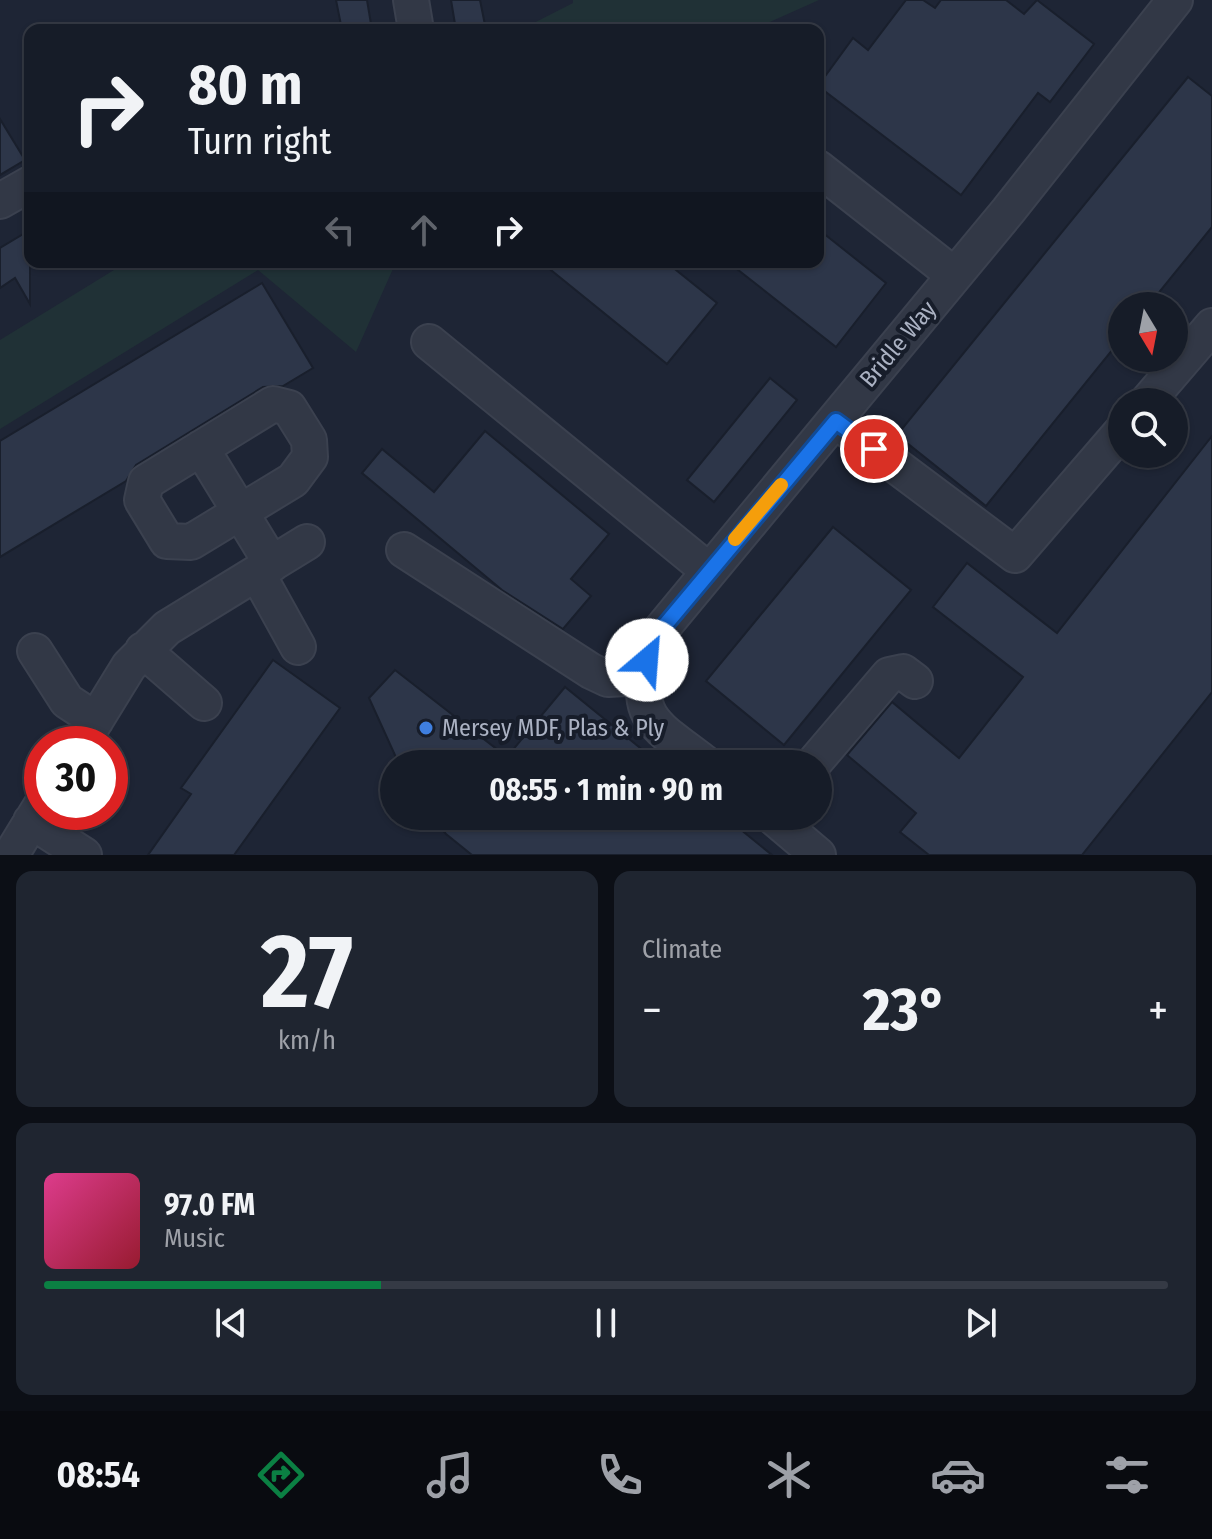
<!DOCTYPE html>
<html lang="en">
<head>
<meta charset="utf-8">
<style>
	:root { --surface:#161c28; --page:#1f2530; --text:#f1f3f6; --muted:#9ea1a8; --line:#353a45; --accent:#0b8043 }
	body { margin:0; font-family:"Fira Sans Condensed",sans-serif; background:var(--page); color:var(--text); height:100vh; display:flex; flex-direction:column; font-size:30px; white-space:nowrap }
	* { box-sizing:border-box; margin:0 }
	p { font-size:26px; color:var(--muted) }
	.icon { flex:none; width:44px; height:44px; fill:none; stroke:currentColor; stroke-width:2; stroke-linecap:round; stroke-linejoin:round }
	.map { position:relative; height:855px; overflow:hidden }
	.details { display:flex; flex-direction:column; gap:16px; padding:16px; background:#0c0f16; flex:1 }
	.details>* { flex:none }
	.top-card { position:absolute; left:24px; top:24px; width:800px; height:244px; border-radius:16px; box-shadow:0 2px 6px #0004,0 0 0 2px var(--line); background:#161c28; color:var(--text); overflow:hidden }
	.needle { width:52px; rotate:170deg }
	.tools { position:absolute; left:1108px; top:292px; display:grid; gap:16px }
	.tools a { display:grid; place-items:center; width:80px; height:80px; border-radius:50%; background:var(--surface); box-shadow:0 2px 6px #0004,0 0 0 2px var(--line); font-size:40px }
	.speed { position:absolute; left:24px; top:726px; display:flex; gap:16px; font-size:40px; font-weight:700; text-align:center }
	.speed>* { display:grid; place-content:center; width:104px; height:104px; border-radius:50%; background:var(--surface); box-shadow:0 2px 6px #0004,0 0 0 2px var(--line); line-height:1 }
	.speed .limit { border:12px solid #d22; background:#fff; color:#111 }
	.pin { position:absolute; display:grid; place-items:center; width:68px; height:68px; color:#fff; margin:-34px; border:4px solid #fff; border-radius:50%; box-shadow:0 2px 8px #0007 }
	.me { position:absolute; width:88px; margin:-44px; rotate:27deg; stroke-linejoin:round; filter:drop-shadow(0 0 6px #0008) }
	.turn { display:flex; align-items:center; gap:28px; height:168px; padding:0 32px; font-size:36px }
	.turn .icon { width:104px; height:104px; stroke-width:2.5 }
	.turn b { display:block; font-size:56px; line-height:68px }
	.lanes { display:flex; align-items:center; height:76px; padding:0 32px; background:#0003; justify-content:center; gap:40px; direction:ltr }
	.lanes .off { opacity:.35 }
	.big { font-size:60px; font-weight:700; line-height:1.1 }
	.details .tile { flex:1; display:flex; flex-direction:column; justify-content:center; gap:12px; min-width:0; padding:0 28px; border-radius:16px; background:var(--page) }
	.details .dial { align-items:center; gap:0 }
	.dial b { font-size:104px; line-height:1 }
	.song { display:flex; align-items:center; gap:24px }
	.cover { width:96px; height:96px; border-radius:12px; background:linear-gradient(135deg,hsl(330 70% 55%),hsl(350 70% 35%)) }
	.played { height:8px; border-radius:4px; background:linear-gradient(90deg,var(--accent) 30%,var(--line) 30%) }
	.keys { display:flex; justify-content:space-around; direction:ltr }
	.heat { display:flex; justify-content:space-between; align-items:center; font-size:44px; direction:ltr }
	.details .tiles { flex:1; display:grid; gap:16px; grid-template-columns:1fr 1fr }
	.tile:last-child { grid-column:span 2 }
	.trip { position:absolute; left:380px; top:750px; width:452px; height:80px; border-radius:40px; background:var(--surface); box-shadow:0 2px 6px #0004,0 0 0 2px var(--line); font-weight:700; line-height:80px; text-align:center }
	.menu { display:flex; height:128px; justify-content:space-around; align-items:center; background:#090b10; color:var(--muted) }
	.menu .icon { width:56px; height:56px }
	.menu .selected { color:var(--accent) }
	.menu b { font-size:36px; color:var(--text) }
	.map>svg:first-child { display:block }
</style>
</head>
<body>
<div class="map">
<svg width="1212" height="855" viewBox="0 0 1212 855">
	<rect width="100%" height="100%" fill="#1e2535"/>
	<path fill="#203136" d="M 573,0 L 819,0 L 752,30 L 520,30 L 573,3 Z
		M 127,262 L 396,262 L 356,352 L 258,270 L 0,429 L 0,340 Z"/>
	<path fill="#2d3649" stroke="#191f2c" stroke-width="2" d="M 336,0 L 367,0 L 372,30 L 342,30 Z
		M 451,0 L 480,0 L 486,30 L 456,30 Z
		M 906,0 L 923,0 L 935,8 L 941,0 L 1006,0 L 1024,14 L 1037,0 L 1094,44 L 1050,102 L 1038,93 L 961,195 L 818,86 L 853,38 L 868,50 Z
		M 1188,77 L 1212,96 L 1212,227 L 1148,306 L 1122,306 L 1122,338 L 986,506 L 897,435 Z
		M 0,119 L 25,160 L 0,175 Z
		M 818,229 L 886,283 L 836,347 L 728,262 L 818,262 Z
		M 30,230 L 30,304 L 15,278 L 0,288 L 0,248 Z
		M 541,262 L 666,262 L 717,303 L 667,364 Z
		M 262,283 L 313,368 L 283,386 L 263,387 L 136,465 L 126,481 L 0,557 L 0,441 Z
		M 770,378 L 797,400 L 714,502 L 687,480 Z
		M 485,431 L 609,534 L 571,579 L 591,596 L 563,629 L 502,590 L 362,473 L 382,449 L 434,492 Z
		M 1212,436 L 1212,692 L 1082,855 L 929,855 L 900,832 L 916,813 L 847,755 L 892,702 L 959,758 L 1023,677 L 933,607 L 967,563 L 1057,633 Z
		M 833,527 L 911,590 L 784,745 L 706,681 Z
		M 273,660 L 340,708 L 234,855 L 148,855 L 191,794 L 181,788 Z
		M 395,670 L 507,757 L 565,687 L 660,764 L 399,764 L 369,698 Z
		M 431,816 L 724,816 L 772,855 L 472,855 L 446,834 Z"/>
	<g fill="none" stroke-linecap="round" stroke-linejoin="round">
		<g stroke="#3b414f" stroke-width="38">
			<path id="minor" d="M 411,0 L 416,30
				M 818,168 L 954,275
				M 0,201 L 30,184
				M 429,342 L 709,571
				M 1147,402 L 1212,326
				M 273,404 L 289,408 L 309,440 L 310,457 L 293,480 L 191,542 L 167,541 L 142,500 L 146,482 Z
				M 836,421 L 1015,555 L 1122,431
				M 201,448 L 272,564
				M 404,550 L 591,671 L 608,679 L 643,677
				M 257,573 L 298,647
				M 143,650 L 204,703
				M 35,651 L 67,701 L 96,720
				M 81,744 L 129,666 L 167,628 L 307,542
				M 706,764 C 648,719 634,721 650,643 L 1008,211 L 1175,0
				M 813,764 L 889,675 L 903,672 L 915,681
				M 772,816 L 818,855
				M 31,821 L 84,855
				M 11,855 L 42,804"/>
		</g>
		<use href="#minor" stroke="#323846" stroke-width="34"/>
	</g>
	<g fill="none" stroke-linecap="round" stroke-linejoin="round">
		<g stroke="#114b97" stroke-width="20">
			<path id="route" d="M 647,660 L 650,643 L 836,421 L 874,449"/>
		</g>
		<use href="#route" stroke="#1a73e8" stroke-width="14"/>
		<path stroke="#f59e0b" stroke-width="14" d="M 735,539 L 781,485"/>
	</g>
	<circle fill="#3f7fe0" stroke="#171d2a" stroke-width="3" cx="426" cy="728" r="8"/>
	<g text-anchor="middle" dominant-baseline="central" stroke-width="8" stroke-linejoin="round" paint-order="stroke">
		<g font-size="24" fill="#abb2c3" stroke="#171d2a">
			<text transform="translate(898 344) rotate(-50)">Bridle Way</text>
		</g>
		<g font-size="24" fill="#abb2c3" stroke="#171d2a" text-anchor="start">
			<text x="442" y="728">Mersey MDF, Plas &amp; Ply</text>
		</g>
	</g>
</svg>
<div class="tools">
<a><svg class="needle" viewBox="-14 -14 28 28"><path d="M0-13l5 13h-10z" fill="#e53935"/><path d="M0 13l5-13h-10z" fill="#9ea1a8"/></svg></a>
<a><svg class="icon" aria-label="search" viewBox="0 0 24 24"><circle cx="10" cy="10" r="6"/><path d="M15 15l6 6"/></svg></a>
</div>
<div class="speed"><div class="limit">30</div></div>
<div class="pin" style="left:874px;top:449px;background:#d93025"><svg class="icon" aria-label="arrive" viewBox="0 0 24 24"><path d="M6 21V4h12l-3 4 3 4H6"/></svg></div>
<svg class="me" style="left:647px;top:660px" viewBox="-20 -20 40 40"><circle r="19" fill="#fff"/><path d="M0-13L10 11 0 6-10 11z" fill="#1a73e8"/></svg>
<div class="trip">08:55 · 1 min · 90 m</div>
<div class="top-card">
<div class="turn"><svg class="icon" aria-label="right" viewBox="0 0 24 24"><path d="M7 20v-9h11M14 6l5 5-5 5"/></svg><div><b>80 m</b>Turn right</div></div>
<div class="lanes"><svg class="icon off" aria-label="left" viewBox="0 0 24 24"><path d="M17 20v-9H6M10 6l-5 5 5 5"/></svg><svg class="icon off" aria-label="ahead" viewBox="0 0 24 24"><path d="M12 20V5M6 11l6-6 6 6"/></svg><svg class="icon" aria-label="right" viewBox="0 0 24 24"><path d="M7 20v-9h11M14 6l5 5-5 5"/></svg></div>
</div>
</div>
<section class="details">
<div class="tiles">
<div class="tile dial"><b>27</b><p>km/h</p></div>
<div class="tile"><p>Climate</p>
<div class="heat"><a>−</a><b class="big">23°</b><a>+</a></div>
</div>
<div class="tile">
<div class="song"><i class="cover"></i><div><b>97.0 FM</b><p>Music</p></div></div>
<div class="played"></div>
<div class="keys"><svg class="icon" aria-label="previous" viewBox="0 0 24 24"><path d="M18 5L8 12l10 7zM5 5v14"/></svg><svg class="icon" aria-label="pause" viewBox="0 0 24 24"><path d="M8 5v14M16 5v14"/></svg><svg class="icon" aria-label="next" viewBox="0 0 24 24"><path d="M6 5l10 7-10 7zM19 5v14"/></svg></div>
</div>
</div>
</section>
<nav class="menu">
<b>08:54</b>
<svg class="icon selected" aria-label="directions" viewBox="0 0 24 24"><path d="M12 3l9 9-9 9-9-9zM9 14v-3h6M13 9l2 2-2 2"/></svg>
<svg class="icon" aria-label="music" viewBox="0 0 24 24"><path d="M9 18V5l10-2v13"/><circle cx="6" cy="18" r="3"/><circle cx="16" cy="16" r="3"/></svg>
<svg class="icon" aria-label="phone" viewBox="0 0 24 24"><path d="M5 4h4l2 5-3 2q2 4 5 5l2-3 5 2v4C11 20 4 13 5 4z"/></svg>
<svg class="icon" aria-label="climate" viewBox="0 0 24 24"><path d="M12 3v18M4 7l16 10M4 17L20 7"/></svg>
<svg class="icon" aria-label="car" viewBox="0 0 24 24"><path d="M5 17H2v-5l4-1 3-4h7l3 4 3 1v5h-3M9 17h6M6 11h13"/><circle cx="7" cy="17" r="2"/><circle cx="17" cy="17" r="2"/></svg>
<svg class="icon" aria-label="filters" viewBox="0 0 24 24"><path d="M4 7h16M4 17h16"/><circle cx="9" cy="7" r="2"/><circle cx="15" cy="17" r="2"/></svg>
</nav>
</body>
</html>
